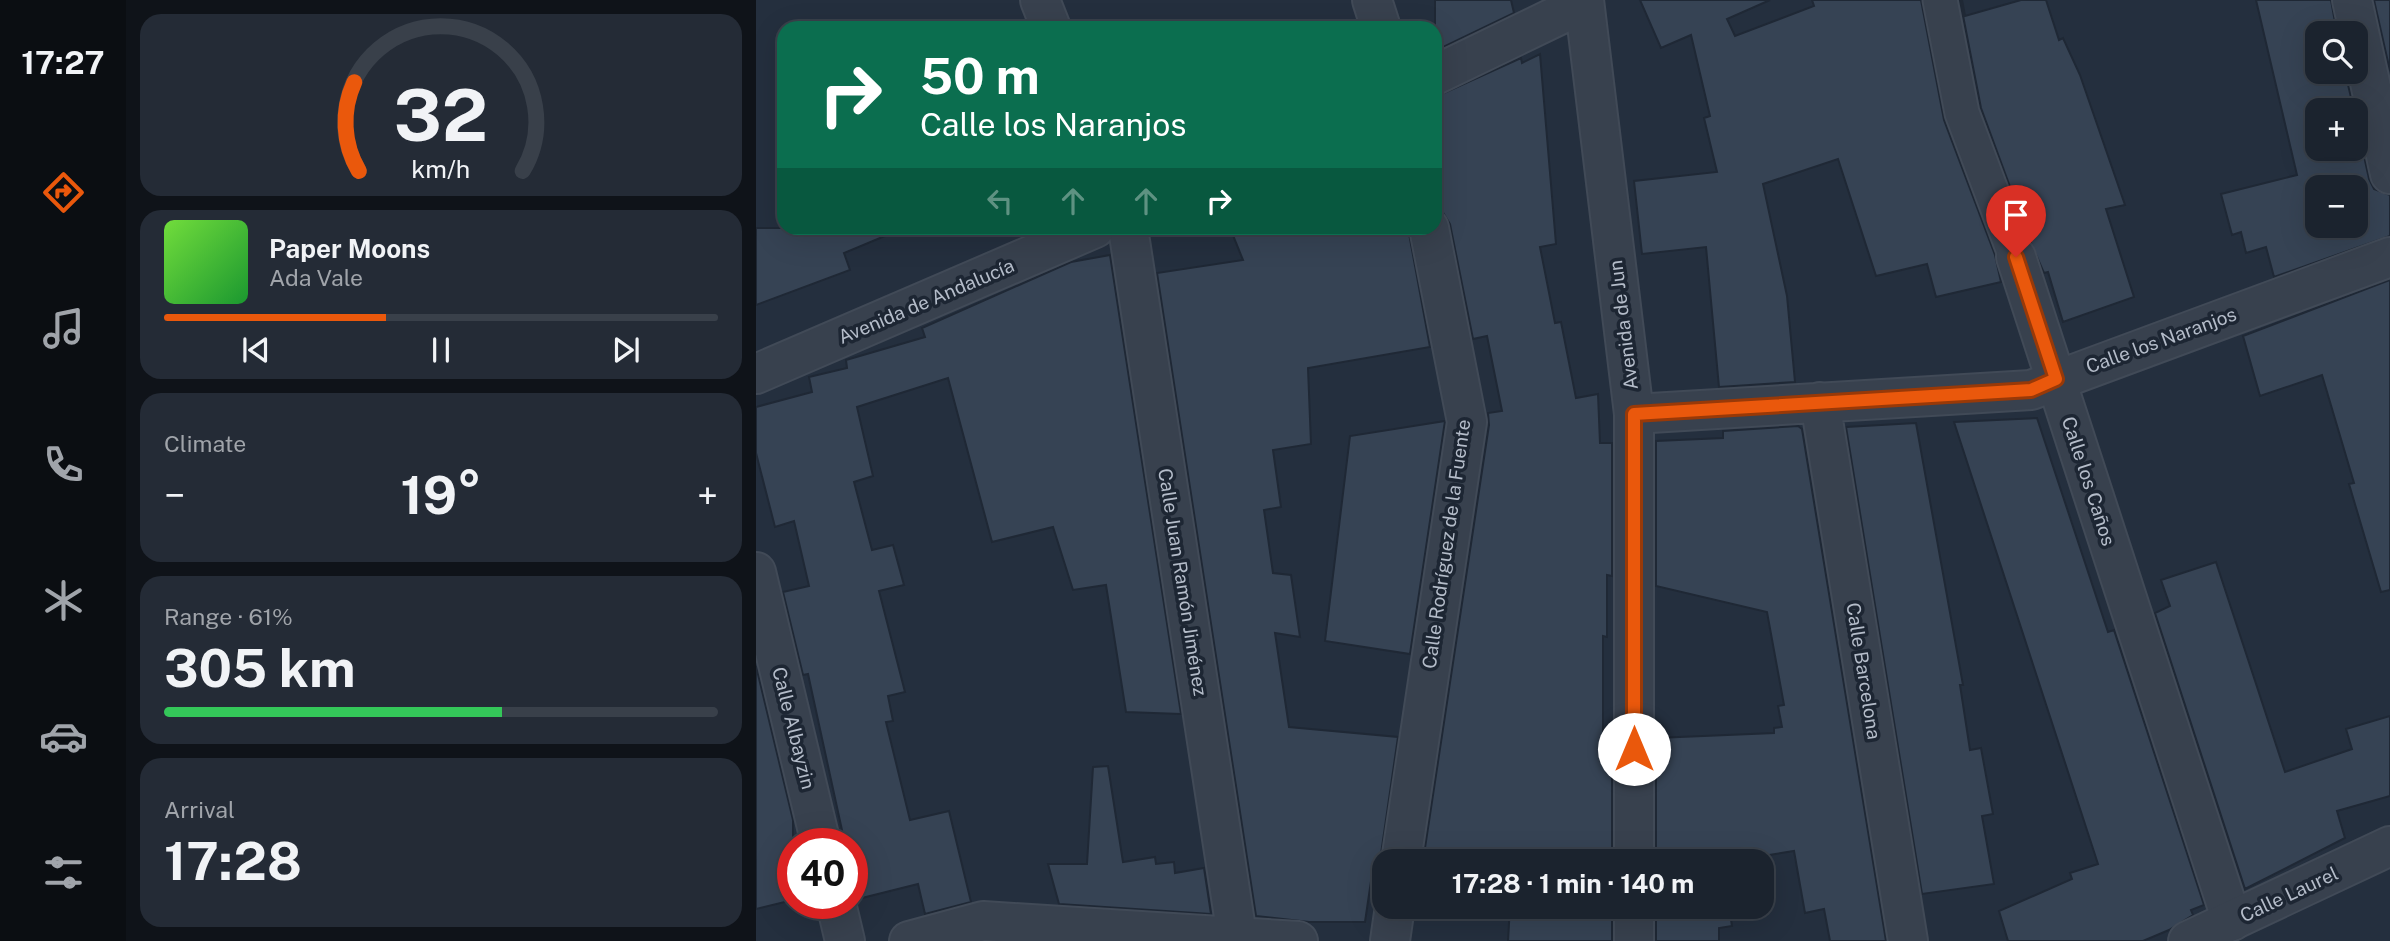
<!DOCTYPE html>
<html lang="en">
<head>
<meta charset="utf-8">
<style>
	:root { --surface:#1b232e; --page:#242b36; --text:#f1f3f6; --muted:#a0a4aa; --line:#39404a; --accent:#ea580c }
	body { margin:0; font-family:"Public Sans",sans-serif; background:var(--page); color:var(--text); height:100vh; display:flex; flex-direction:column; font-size:26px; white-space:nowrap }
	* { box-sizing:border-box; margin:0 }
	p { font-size:23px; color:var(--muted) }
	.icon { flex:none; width:38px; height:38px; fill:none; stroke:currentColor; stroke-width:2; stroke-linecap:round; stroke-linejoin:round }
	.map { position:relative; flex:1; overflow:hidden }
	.side { display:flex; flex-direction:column; gap:14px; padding:14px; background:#0f1319; width:630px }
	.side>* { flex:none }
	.guide { position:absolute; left:21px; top:21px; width:665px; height:214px; border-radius:21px; box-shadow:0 7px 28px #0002,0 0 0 2px var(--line); background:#0b6e4f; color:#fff; overflow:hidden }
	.controls { position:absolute; left:1549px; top:21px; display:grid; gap:14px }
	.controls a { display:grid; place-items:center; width:63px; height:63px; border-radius:14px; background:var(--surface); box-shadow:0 7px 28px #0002,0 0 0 2px var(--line); font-size:35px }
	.speed { position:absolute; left:21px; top:828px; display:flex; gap:14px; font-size:35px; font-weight:700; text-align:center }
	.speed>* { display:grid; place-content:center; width:91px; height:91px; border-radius:50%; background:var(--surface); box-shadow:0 7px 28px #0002,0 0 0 2px var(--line); line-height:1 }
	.speed .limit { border:10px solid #d22; background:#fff; color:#111 }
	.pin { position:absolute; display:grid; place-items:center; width:60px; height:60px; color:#fff; margin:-72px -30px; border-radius:50% 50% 50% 0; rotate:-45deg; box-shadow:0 0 7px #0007 }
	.pin .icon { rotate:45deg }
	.me { position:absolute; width:77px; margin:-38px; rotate:0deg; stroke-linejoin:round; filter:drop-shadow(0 0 5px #0008) }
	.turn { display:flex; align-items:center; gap:24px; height:147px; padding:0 28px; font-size:32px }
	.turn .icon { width:91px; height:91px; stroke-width:2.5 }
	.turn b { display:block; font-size:49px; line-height:60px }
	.lanes { display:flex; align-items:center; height:66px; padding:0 28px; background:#0003; justify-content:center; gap:35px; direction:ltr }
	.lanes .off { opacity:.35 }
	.big { font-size:52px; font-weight:700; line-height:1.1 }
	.side .card { flex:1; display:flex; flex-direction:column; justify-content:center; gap:10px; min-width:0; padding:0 24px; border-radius:21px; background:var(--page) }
	.side .dial { align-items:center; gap:0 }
	.dial svg { height:182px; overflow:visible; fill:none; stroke:var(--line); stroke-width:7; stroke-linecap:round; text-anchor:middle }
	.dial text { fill:var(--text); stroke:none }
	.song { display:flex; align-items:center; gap:21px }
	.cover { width:84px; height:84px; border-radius:10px; background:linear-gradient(135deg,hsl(100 70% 55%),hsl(130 70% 35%)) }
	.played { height:7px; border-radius:4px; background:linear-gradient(90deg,var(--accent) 40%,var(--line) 40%) }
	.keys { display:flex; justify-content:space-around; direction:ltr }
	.heat { display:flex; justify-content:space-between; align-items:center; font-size:38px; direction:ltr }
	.charge { height:10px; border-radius:5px; background:linear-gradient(90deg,#34c759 61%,var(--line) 0) }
	.trip { position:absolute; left:616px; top:849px; width:402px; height:70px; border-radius:21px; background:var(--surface); box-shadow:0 7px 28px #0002,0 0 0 2px var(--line); font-weight:700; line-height:70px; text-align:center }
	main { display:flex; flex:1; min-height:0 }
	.dock { display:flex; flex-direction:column; width:126px; justify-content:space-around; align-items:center; background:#0b0e12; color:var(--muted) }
	.dock .icon { width:49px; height:49px }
	.dock .on { color:var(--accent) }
	.dock b { font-size:32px; color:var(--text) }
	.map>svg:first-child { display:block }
</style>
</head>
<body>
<main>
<nav class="dock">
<b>17:27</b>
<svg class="icon on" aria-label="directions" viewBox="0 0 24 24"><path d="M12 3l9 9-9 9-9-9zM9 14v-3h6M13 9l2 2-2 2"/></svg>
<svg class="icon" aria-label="music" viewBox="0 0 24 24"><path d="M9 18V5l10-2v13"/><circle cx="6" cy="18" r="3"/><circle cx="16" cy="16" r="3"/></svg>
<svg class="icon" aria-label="phone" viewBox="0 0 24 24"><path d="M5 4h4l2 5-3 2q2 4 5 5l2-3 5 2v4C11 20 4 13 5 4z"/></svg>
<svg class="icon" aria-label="climate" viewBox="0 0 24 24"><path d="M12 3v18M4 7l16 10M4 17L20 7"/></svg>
<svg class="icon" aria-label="car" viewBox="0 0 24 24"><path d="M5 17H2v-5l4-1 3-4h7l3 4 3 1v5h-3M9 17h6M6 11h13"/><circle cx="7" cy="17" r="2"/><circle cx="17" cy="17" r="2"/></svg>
<svg class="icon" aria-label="filters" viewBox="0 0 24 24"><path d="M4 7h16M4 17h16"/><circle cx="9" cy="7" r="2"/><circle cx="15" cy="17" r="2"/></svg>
</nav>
<section class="side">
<div class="card dial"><svg viewBox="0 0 100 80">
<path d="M14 69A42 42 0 1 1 86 69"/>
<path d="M14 69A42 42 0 0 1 12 30" stroke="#ea580c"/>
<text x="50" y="56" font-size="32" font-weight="700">32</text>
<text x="50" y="72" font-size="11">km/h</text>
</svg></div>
<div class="card">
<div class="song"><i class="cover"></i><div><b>Paper Moons</b><p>Ada Vale</p></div></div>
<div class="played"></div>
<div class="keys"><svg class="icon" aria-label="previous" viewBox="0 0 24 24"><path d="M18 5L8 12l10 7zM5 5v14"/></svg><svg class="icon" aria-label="pause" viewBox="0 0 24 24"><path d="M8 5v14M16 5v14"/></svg><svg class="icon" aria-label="next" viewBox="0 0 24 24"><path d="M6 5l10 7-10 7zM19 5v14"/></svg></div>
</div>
<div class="card"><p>Climate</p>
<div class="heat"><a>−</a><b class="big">19°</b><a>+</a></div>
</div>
<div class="card"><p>Range · 61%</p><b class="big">305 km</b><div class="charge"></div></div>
<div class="card"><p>Arrival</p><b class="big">17:28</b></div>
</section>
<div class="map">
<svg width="1634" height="941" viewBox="0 0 1634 941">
	<rect width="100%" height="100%" fill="#242f3e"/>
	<path fill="#364354" stroke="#1f2835" stroke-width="2" fill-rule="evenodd" d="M 679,0 L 755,0 L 758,13 L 679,51 Z
		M 884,0 L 1014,0 L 971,19 L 979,36 L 1058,6 L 1056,0 L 1165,0 L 1188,120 L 1239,255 L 1245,282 L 1180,297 L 1171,264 L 1120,276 L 1082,159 L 1007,184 L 1031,296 L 1039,382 L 963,387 L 950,247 L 886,254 L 878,181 L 961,172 L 948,118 L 954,116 L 935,35 L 905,48 Z
		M 1204,0 L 1206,0 L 1209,16 L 1265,0 L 1290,0 L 1303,40 L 1307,38 L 1324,75 L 1369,205 L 1350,209 L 1378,297 L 1307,322 L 1292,272 L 1288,273 L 1274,241 L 1225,108 Z
		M 1500,0 L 1575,0 L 1581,33 L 1561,33 L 1561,72 L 1589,72 L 1598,110 L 1561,110 L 1561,149 L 1600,149 L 1600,119 L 1613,179 L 1618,189 L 1634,195 L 1634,236 L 1518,277 L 1510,247 L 1490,253 L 1485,232 L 1476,235 L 1465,194 L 1541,175 ZM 1561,187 L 1600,187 L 1600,226 L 1561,226 Z
		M 1618,0 L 1634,0 L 1634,71 Z
		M 784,54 L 800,244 L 784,247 L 799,323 L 805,322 L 820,398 L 842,394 L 844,443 L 856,443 L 856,576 L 851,575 L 851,637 L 847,636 L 847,740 L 856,740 L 856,861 L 667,861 L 733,425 L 732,413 L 746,411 L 731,336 L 717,339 L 694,224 L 686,211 L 679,176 L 679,97 L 765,58 L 766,63 Z
		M 0,228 L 148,228 L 88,253 L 94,270 L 0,305 Z
		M 474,228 L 652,228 L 674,347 L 552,368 L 555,444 L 517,450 L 525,507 L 508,510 L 517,573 L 535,575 L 544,637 L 519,633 L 533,727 L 642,737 L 624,861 L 618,861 L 609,922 L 553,922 L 500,916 L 401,273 L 487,260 Z
		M 354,255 L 425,714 L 370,712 L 350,585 L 317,590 L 297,527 L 236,542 L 192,378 L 101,407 L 117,476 L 98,482 L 116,550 L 137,545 L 148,585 L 123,591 L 149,692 L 132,696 L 137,721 L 130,722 L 154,820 L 193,811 L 215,902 L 169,914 L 162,884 L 102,899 L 96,874 L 96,844 L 89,844 L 52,674 L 47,675 L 27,592 L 53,586 L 38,521 L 19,527 L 0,453 L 0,407 L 56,392 L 53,377 L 91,368 L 90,360 L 169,337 L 166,328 L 315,262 Z
		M 1634,280 L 1634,590 L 1625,592 L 1593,484 L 1598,483 L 1566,375 L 1504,396 L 1487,336 Z
		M 1281,418 L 1352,632 L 1358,630 L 1448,905 L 1435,910 L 1437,915 L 1413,930 L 1387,941 L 1252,941 L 1243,911 L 1316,879 L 1314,873 L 1342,864 L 1198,422 Z
		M 689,421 L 654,654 L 569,641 L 594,436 Z
		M 1160,423 L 1207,685 L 1204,685 L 1214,750 L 1225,748 L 1237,814 L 1226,816 L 1238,884 L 1166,894 L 1090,427 Z
		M 1042,426 L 1046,429 L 1130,941 L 1074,941 L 1068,909 L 1049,913 L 1038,851 L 976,861 L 900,861 L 900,738 L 1018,733 L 1018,728 L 1026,727 L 1022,706 L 1028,705 L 1011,612 L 900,586 L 900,441 L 967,438 L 967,431 Z
		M 1460,562 L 1529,772 L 1596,749 L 1590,729 L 1634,716 L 1634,796 L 1581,811 L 1589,838 L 1489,889 L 1399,613 L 1414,606 L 1405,580 Z
		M 0,666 L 37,820 L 37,900 L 0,909 Z
		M 352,766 L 367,862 L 399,857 L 400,864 L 418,862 L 419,873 L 448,868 L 455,914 L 303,904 L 292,864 L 331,864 L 337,767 Z
		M 754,906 L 856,906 L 856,941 L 752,941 Z
		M 900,906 L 973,906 L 976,926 L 963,928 L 963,941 L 900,941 Z"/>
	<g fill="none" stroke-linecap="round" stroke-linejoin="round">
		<g stroke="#414a57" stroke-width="37">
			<path id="pedestrian" d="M 1184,0 L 1206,113 L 1260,257"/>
		</g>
		<g stroke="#414a57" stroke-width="42">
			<path id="minor" d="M 284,0 L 295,28
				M 616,0 L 625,28
				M 1596,0 L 1634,174
				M 372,228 L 481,936
				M 1260,257 L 1476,921
				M 1064,402 L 1152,941
				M 878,414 L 1275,390 L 1634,257
				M 0,572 L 65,844
				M 645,861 L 711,422 L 673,228
				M 80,903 L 89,941
				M 153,941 L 227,921 L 542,941
				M 634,941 L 639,906"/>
		</g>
		<g stroke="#414a57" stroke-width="42">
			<path id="tertiary" d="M 828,0 L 878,414 L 878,861
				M 679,75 L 828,3
				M 0,374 L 339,228
				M 878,906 L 878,941
				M 1432,941 L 1634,846"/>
		</g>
		<use href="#pedestrian" stroke="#38414e" stroke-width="33"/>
		<use href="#minor" stroke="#38414e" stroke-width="38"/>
		<use href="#tertiary" stroke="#38414e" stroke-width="38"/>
	</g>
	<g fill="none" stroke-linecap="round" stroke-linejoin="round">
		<g stroke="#983908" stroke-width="18">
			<path id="route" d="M 878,749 L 878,414 L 1275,390 L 1300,379 L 1260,257"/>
		</g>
		<use href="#route" stroke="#ea580c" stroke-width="12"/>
	</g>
	<g text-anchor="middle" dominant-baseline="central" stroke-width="7" stroke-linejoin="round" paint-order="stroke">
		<g font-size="19" fill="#b4bcc9" stroke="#1d2633">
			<text transform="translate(170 301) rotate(-23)">Avenida de Andalucía</text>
			<text transform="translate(867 325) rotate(-97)">Avenida de Jun</text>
			<text transform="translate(1405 340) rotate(-20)">Calle los Naranjos</text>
			<text transform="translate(1333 481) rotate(72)">Calle los Caños</text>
			<text transform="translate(690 544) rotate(-82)">Calle Rodríguez de la Fuente</text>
			<text transform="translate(427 582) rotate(81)">Calle Juan Ramón Jiménez</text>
			<text transform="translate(1108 671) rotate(81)">Calle Barcelona</text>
			<text transform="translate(38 728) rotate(76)">Calle Albayzin</text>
			<text transform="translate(1533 894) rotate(-25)">Calle Laurel</text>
		</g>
	</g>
</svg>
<div class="controls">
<a><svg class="icon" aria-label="search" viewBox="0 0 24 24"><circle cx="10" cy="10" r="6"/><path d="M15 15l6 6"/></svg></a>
<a>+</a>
<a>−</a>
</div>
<div class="speed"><div class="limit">40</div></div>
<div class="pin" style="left:1260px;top:257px;background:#d93025"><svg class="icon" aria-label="arrive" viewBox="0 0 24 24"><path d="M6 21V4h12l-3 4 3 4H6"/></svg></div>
<svg class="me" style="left:878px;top:749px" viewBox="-20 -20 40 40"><circle r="19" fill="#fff"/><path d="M0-13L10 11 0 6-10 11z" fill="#ea580c"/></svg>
<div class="trip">17:28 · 1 min · 140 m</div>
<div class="guide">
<div class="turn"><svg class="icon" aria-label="right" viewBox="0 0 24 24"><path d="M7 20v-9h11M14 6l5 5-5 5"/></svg><div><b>50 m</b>Calle los Naranjos</div></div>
<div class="lanes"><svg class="icon off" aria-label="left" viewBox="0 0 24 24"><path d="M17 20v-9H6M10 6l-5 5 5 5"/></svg><svg class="icon off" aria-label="ahead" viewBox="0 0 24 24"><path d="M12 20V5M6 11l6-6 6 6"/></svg><svg class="icon off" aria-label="ahead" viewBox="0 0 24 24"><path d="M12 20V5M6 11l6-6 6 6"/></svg><svg class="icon" aria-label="right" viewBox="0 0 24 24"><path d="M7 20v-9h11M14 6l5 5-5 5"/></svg></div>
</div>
</div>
</main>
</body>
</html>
